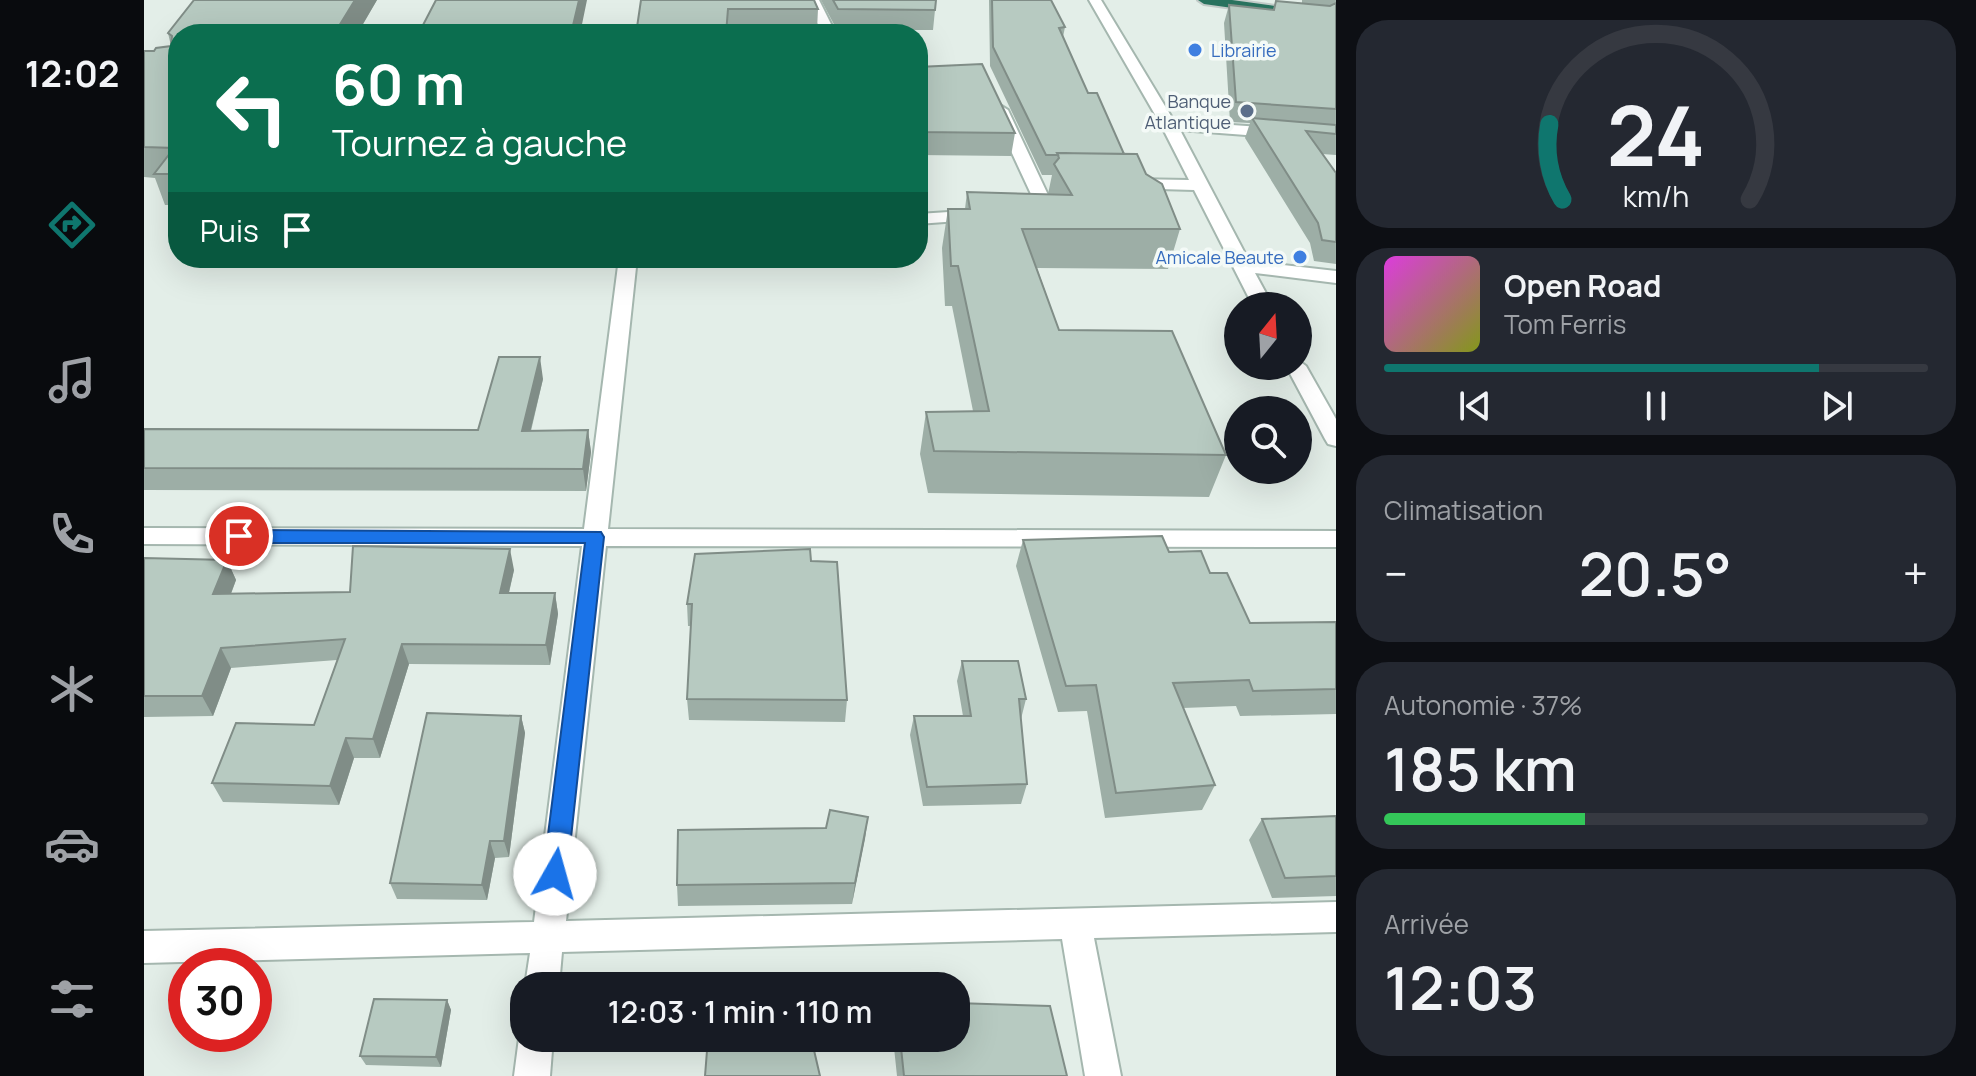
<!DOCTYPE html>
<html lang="fr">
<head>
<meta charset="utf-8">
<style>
	:root { --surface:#171b24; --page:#242831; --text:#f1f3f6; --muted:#9ea1a6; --line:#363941; --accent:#0f766e }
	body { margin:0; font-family:Manrope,sans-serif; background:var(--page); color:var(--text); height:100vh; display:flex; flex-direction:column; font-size:30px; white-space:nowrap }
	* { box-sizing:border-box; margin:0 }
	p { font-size:26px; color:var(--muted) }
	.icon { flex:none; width:44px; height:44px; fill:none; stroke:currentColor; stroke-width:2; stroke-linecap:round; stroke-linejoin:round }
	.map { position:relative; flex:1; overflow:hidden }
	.sheet { display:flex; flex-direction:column; gap:20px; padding:20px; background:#0d0f14; width:640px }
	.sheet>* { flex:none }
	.banner { position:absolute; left:24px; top:24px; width:760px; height:244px; border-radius:32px; box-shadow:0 8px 32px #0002; background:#0b6e4f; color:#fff; overflow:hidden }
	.needle { width:52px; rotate:18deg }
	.fabs { position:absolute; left:1080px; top:292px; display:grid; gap:16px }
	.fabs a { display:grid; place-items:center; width:88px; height:88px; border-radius:50%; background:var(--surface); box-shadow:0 8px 32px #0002; font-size:40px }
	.speed { position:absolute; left:24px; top:948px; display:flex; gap:16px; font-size:40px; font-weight:700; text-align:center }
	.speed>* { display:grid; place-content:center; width:104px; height:104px; border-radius:50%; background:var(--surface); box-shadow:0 8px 32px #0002; line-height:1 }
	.speed .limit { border:12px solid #d22; background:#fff; color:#111 }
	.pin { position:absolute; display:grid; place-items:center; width:68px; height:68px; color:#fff; margin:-34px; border:4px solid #fff; border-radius:50%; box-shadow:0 2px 8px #0007 }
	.me { position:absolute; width:88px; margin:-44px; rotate:7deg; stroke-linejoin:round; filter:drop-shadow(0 0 6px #0008) }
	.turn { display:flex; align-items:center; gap:28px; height:168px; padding:0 32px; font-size:36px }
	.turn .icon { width:104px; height:104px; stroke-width:2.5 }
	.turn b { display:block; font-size:56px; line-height:68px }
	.then { display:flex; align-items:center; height:76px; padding:0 32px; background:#0003; gap:16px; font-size:30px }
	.big { font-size:60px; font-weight:600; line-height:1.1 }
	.sheet .widget { flex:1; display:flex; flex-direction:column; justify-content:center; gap:12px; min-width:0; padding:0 28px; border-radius:32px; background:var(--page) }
	.sheet .dial { align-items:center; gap:0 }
	.dial svg { height:208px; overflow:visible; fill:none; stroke:var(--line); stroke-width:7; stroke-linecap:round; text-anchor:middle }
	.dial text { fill:var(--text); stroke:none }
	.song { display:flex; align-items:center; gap:24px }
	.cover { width:96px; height:96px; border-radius:12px; background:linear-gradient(135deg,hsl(300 70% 55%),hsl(70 70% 35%)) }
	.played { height:8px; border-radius:4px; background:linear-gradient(90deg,var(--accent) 80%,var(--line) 80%) }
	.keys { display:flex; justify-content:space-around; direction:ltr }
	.heat { display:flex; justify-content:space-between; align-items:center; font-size:44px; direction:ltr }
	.charge { height:12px; border-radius:6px; background:linear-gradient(90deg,#34c759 37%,var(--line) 0) }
	.trip { position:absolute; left:366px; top:972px; width:460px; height:80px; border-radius:32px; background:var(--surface); box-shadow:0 8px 32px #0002; font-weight:600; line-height:80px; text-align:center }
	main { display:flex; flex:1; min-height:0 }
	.tabs { display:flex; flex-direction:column; width:144px; justify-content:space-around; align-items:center; background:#090b0e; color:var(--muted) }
	.tabs .icon { width:56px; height:56px }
	.tabs .active { color:var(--accent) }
	.tabs b { font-size:36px; color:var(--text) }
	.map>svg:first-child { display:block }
</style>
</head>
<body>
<main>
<nav class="tabs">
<b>12:02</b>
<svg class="icon active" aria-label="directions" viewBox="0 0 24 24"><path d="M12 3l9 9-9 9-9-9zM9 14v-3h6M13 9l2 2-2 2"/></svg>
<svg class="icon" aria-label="music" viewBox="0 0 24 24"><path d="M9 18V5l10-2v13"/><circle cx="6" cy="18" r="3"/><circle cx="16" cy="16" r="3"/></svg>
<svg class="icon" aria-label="phone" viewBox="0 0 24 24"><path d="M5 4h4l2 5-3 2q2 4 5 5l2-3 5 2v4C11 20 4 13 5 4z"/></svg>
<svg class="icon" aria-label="climate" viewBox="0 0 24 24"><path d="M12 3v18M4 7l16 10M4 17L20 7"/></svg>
<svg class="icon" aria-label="car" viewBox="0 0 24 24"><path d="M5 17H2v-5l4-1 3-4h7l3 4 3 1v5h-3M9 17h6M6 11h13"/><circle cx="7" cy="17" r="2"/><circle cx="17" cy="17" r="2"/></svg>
<svg class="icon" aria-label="filters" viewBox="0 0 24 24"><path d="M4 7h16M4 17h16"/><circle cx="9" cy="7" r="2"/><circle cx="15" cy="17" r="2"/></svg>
</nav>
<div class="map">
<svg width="1192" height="1076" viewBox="0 0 1192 1076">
	<rect width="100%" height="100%" fill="#e3eee8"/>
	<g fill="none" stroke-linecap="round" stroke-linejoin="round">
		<g stroke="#a5b7af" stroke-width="4">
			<path id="minor" d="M 663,0 L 675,0 L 692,34 L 678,34 Z
				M 945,0 L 957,0 L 1030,121 L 1192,132 L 1192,142 L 1036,130 L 1105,261 L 1192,271 L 1192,283 L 1111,273 L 1129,306 L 1109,306 L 1050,190 L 980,188 L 978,184 L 986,179 L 1045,180 L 1017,125 Z
				M 856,105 L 864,110 L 904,195 L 892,210 L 872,216 L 863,211 C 869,203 880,202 887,194 L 848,110 Z
				M 835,210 L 841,211 L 844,215 L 841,219 L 774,224 L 774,214 Z
				M 129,258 L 147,258 L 147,259 L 138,264 L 132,263 Z
				M 475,258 L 493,258 L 464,529 L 1192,531 L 1192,547 L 462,546 L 422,921 L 1192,902 L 1192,932 L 950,938 L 977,1076 L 941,1076 L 918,939 L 418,952 L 415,986 L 381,986 L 386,953 L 0,963 L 0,931 L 390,922 L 438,546 L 0,544 L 0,528 L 440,529 Z
				M 1154,360 L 1162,366 L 1192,419 L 1192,446 L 1184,444 L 1181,439 L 1142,366 L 1154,366 Z
				M 380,1026 L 380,1038 L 409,1038 L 406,1076 L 370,1076 L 375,1038 Z"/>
		</g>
		<g stroke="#c1cac7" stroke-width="4">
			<path id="highway" d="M 1054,0 L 1088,0 L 1160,10 L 1167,14 L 1160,18 L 1060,4 Z"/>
		</g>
		<use href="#minor" fill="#fff" fill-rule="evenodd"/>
		<use href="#highway" fill="#28725e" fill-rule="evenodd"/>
	</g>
	<path fill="#9daea6" d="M 50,0 L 233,0 L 218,26 L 436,34 L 34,34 L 34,205 L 21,205 L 11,178 L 0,177 L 0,51 L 10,51 L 27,46 L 24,33 Z
		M 497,0 L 674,9 L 673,30 L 584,29 Z
		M 677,0 L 792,0 L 789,30 L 693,30 Z
		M 845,0 L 907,0 L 921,27 L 919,37 L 944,93 L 980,154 L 1002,174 L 1036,229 L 1024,269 L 893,268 L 915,330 L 1082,455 L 1065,497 L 784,493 L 776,454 L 782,412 L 829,411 L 808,306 L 801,306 L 798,248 L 804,209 L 821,209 L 823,192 L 904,194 L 908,175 L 898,175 L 846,66 Z
		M 1158,0 L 1192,0 L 1192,155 L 1178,154 L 1192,173 L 1192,264 L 1170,261 L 1166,243 L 1101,138 L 1106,123 L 1086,122 L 1080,23 L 1085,5 L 1129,10 L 1132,1 L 1158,3 Z
		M 774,67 L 871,133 L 867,156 L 774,155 Z
		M 399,379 L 387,431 L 444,430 L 447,452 L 442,491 L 0,490 L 0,429 L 334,430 Z
		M 879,540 L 1025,552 L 1066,573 L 1106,623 L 1192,622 L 1192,714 L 1096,716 L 1092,706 L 1039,708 L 1071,785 L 1058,810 L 961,818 L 943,711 L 914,712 L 872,566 Z
		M 0,558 L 83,560 L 92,580 L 87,594 L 206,592 L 370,570 L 365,593 L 411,593 L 414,614 L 406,665 L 265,664 L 236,758 L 210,758 L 195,805 L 79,802 L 68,783 L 170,725 L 193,660 L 87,668 L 69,716 L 0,717 Z
		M 667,561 L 703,700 L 701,722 L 545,720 L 543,699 L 547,626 L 544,626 L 543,604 Z
		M 818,661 L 882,699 L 877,719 L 883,784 L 877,804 L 779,806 L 766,735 L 770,716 L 819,716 L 813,681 Z
		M 377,716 L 381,733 L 365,857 L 351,858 L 343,900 L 253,899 L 246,883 Z
		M 1192,816 L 1192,896 L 1128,898 L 1105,840 L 1118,819 Z
		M 724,817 L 708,904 L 534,906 L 533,885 L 682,828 Z
		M 303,1000 L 307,1010 L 297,1067 L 222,1065 L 216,1056 Z
		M 749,1038 L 812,1038 L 923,1076 L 753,1076 Z"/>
	<path fill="#808d87" d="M 211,0 L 233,0 L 213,34 L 195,26 Z
		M 435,0 L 443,0 L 436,34 L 427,34 Z
		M 396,357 L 399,379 L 381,453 L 378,431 Z
		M 444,430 L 447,452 L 442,491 L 439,469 Z
		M 366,549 L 370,570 L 360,613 L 356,593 Z
		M 83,560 L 92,580 L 79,614 L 69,594 Z
		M 411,593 L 414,614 L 406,665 L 402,645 Z
		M 258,644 L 265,664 L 236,758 L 229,739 Z
		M 77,648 L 87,668 L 69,716 L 58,696 Z
		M 377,716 L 381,733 L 365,857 L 360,841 Z
		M 202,738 L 210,758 L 195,805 L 186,786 Z
		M 724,817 L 721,839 L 708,904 L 711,883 Z
		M 346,841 L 351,858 L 343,900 L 338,885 Z
		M 303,1000 L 307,1010 L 297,1067 L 292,1057 Z"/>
	<path fill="#b7cac1" stroke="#808d87" stroke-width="2" d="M 50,0 L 211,0 L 195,26 L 278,27 L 292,0 L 435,0 L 427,34 L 34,34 L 34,174 L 10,174 L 30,148 L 0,147 L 0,51 L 10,51 L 12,48 L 27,46 L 28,36 L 24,33 Z
		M 497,0 L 670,0 L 674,9 L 584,9 L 582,34 L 492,34 Z
		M 689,0 L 792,0 L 791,10 L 694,9 Z
		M 848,0 L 907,0 L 921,27 L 915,28 L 944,93 L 953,93 L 980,154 L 913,153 L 914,155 L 902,155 L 849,47 Z
		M 1132,1 L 1186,6 L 1192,3 L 1192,109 L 1092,102 L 1085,5 L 1130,10 Z
		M 838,64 L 871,133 L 774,132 L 774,67 Z
		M 1108,118 L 1192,125 L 1192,134 L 1162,131 L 1192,173 L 1192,242 L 1178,240 L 1174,223 Z
		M 913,153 L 993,154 L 1002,174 L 1018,184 L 1036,229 L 878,229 L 915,330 L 1028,331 L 1082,455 L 790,451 L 782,412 L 845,411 L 814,266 L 807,266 L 804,209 L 826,209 L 823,192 L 928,195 L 910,164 L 915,158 Z
		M 355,357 L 396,357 L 378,431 L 444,430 L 439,469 L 0,468 L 0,429 L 334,430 Z
		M 1018,536 L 1025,552 L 1057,551 L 1066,573 L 1083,573 L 1106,623 L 1192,622 L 1192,689 L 1109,691 L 1105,680 L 1029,683 L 1071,785 L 972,793 L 952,685 L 922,686 L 879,540 Z
		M 209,546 L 366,549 L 356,593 L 411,593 L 402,645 L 258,644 L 229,739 L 202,738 L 186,786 L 68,783 L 92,723 L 170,725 L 201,639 L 77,648 L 58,696 L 0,696 L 0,558 L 83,560 L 69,594 L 206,592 Z
		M 666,549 L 667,561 L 693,562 L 703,700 L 543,699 L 548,604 L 543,604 L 551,554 Z
		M 818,661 L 874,661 L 882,699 L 875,699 L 883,784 L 783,787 L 770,716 L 827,716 Z
		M 283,713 L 377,716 L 360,841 L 346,841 L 338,885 L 246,883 Z
		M 686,810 L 724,817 L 711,883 L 533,885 L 534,830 L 682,828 Z
		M 1192,816 L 1192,876 L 1141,878 L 1118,819 Z
		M 230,999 L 303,1000 L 292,1057 L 216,1056 Z
		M 812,1003 L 906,1006 L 923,1076 L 760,1076 L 756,1038 L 812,1038 Z
		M 564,1038 L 615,1038 L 669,1046 L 676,1076 L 561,1076 Z"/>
	<path fill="#1a73e8" stroke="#114b97" stroke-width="2" d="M 95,530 L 457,532 L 460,537 L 423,874 L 419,882 L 411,885 L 403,882 L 399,874 L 441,543 L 95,543 L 86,536 Z"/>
	<g fill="#3f7fe0" stroke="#f4faf7" stroke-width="3">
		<circle cx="1051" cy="50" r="8"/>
		<circle cx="1156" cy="257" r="8"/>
	</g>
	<circle fill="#5c6f8a" stroke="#f4faf7" stroke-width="3" cx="1103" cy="111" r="8"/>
	<g text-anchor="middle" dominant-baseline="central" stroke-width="7" stroke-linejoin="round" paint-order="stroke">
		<g font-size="18" fill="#366cbe" stroke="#f4faf7" text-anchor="start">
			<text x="1067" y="50">Librairie</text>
			<text x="1140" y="257" text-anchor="end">Amicale Beaute</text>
		</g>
		<g font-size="18" fill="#4e5e75" stroke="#f4faf7" text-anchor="end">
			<text x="1087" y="101">Banque<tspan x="1087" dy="21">Atlantique</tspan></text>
		</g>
	</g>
</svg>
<div class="fabs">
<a><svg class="needle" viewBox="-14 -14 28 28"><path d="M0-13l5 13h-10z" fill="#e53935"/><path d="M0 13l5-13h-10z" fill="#9ea1a6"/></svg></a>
<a><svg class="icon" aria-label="search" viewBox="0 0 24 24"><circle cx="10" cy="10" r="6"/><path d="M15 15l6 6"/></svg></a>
</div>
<div class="speed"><div class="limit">30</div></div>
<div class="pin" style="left:95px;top:536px;background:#d93025"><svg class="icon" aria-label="arrive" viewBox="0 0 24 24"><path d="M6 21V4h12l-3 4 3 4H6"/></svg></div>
<svg class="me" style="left:411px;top:874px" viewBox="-20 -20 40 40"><circle r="19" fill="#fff"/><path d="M0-13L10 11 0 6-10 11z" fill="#1a73e8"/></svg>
<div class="trip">12:03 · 1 min · 110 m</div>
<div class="banner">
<div class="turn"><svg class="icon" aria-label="left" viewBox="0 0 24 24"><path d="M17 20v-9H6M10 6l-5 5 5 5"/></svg><div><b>60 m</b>Tournez à gauche</div></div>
<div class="then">Puis<svg class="icon" aria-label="arrive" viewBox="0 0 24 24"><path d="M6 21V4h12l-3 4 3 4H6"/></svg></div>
</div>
</div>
<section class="sheet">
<div class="widget dial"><svg viewBox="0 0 100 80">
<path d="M14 69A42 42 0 1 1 86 69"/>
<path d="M14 69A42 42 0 0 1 9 40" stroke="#0f766e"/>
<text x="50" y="56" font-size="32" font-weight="700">24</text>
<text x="50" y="72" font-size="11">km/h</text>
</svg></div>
<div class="widget">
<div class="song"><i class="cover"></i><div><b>Open Road</b><p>Tom Ferris</p></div></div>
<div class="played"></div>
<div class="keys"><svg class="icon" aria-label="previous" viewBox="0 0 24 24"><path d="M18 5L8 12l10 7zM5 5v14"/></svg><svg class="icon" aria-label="pause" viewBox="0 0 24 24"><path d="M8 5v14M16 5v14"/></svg><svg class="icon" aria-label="next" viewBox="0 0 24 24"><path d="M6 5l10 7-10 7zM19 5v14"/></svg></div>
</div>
<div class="widget"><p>Climatisation</p>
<div class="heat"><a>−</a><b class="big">20.5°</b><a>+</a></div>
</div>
<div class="widget"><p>Autonomie · 37%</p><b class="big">185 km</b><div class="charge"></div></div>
<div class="widget"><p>Arrivée</p><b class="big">12:03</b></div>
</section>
</main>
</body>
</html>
